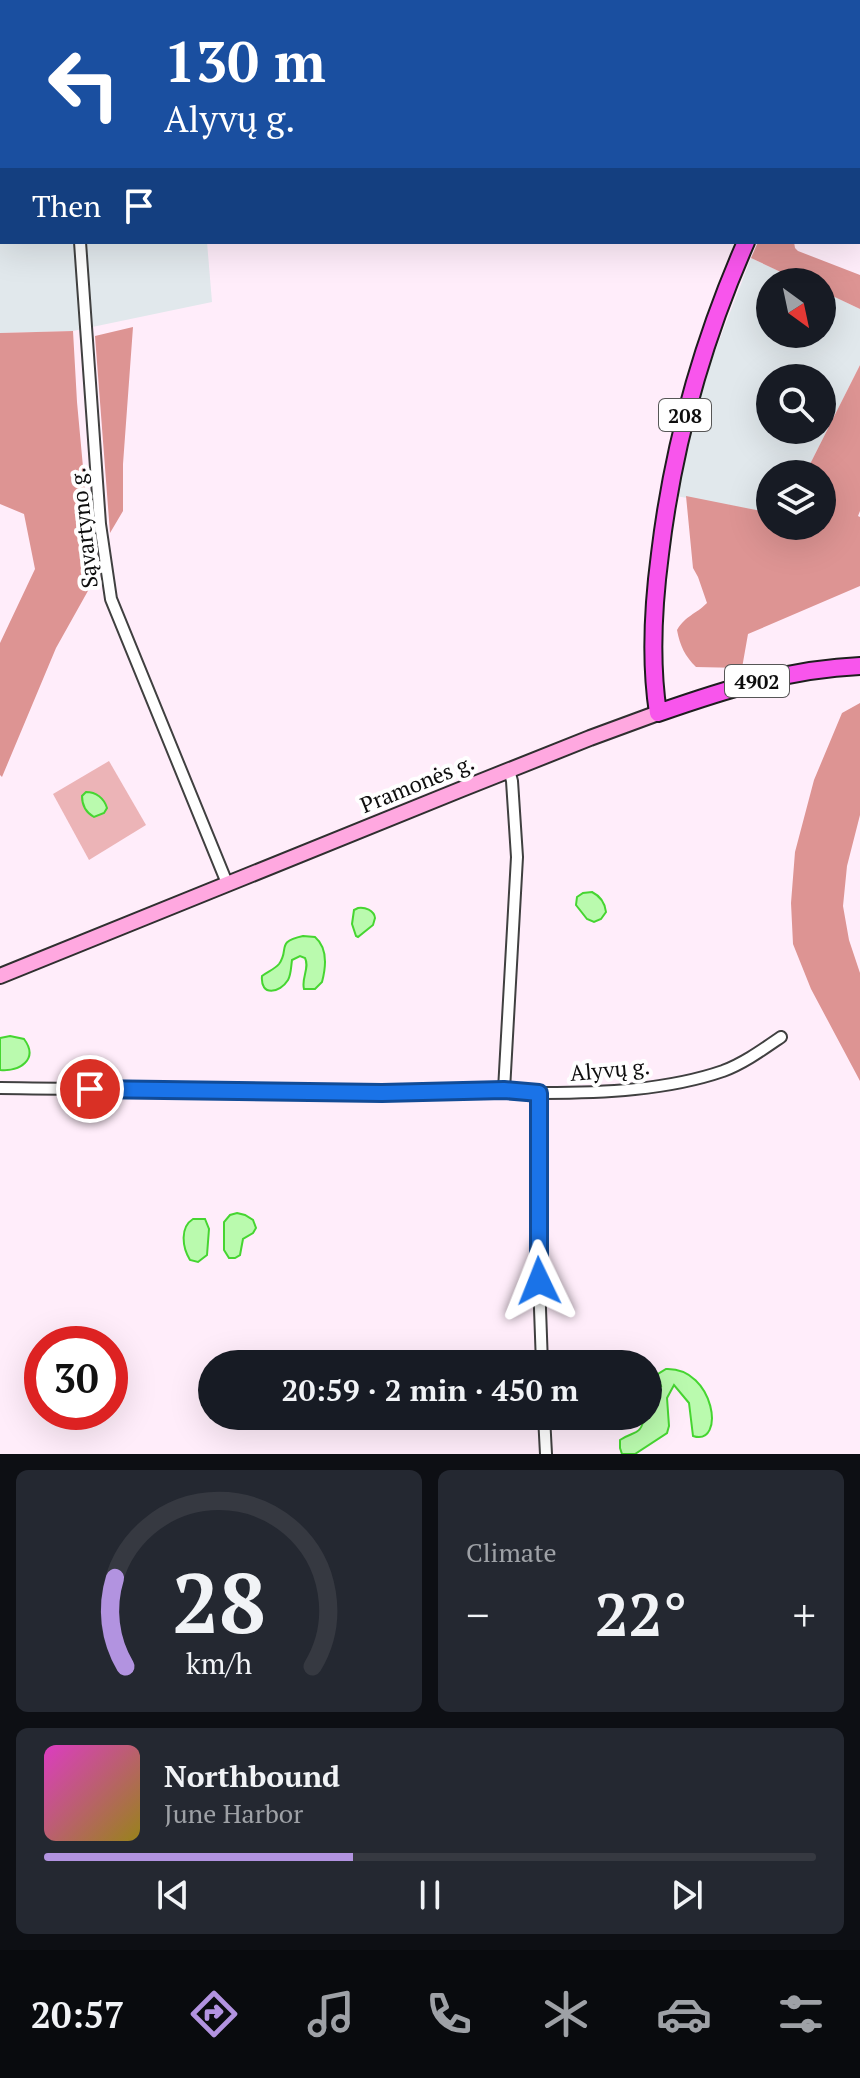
<!DOCTYPE html>
<html lang="en">
<head>
<meta charset="utf-8">
<style>
	:root { --surface:#171b24; --page:#242831; --text:#f1f3f6; --muted:#9ea1a6; --line:#363941; --accent:#b293e0 }
	body { margin:0; font-family:"PT Serif",serif; background:var(--page); color:var(--text); height:100vh; display:flex; flex-direction:column; font-size:30px; white-space:nowrap }
	* { box-sizing:border-box; margin:0 }
	p { font-size:26px; color:var(--muted) }
	.icon { flex:none; width:44px; height:44px; fill:none; stroke:currentColor; stroke-width:2; stroke-linecap:round; stroke-linejoin:round }
	.map { position:relative; height:1454px; overflow:hidden }
	.sheet { display:flex; flex-direction:column; gap:16px; padding:16px; background:#0d0f14; flex:1 }
	.sheet>* { flex:none }
	.banner { position:absolute; left:0px; top:0px; width:860px; height:244px; box-shadow:0 8px 32px #0002; background:#1a4fa0; color:#fff; overflow:hidden }
	.needle { width:52px; rotate:147deg }
	.tools { position:absolute; left:756px; top:268px; display:grid; gap:16px }
	.tools a { display:grid; place-items:center; width:80px; height:80px; border-radius:50%; background:var(--surface); box-shadow:0 8px 32px #0002; font-size:40px }
	.speed { position:absolute; left:24px; top:1326px; display:flex; gap:16px; font-size:40px; font-weight:700; text-align:center }
	.speed>* { display:grid; place-content:center; width:104px; height:104px; border-radius:50%; background:var(--surface); box-shadow:0 8px 32px #0002; line-height:1 }
	.speed .limit { border:12px solid #d22; background:#fff; color:#111 }
	.pin { position:absolute; display:grid; place-items:center; width:68px; height:68px; color:#fff; margin:-34px; border:4px solid #fff; border-radius:50%; box-shadow:0 2px 8px #0007 }
	.me { position:absolute; width:88px; margin:-44px; rotate:358deg; stroke-linejoin:round; filter:drop-shadow(0 0 6px #0008) }
	.turn { display:flex; align-items:center; gap:28px; height:168px; padding:0 32px; font-size:36px }
	.turn .icon { width:104px; height:104px; stroke-width:2.5 }
	.turn b { display:block; font-size:56px; line-height:68px }
	.then { display:flex; align-items:center; height:76px; padding:0 32px; background:#0003; gap:16px; font-size:30px }
	.big { font-size:60px; font-weight:600; line-height:1.1 }
	.sheet .widget { flex:1; display:flex; flex-direction:column; justify-content:center; gap:12px; min-width:0; padding:0 28px; border-radius:12px; background:var(--page) }
	.sheet .dial { align-items:center; gap:0 }
	.dial svg { height:208px; overflow:visible; fill:none; stroke:var(--line); stroke-width:7; stroke-linecap:round; text-anchor:middle }
	.dial text { fill:var(--text); stroke:none }
	.song { display:flex; align-items:center; gap:24px }
	.cover { width:96px; height:96px; border-radius:12px; background:linear-gradient(135deg,hsl(310 70% 55%),hsl(50 70% 35%)) }
	.played { height:8px; border-radius:4px; background:linear-gradient(90deg,var(--accent) 40%,var(--line) 40%) }
	.keys { display:flex; justify-content:space-around; direction:ltr }
	.heat { display:flex; justify-content:space-between; align-items:center; font-size:44px; direction:ltr }
	.sheet .tiles { flex:1; display:grid; gap:16px; grid-template-columns:1fr 1fr }
	.widget:last-child { grid-column:span 2 }
	.trip { position:absolute; left:198px; top:1350px; width:464px; height:80px; border-radius:40px; background:var(--surface); box-shadow:0 8px 32px #0002; font-weight:600; line-height:80px; text-align:center }
	.tabs { display:flex; height:128px; justify-content:space-around; align-items:center; background:#090b0e; color:var(--muted) }
	.tabs .icon { width:56px; height:56px }
	.tabs .active { color:var(--accent) }
	.tabs b { font-size:36px; color:var(--text) }
	.map>svg:first-child { display:block }
</style>
</head>
<body>
<div class="map">
<svg width="860" height="1454" viewBox="0 0 860 1454">
	<rect width="100%" height="100%" fill="#ffedfa"/>
	<path fill="#e1e8ec" fill-rule="evenodd" d="M 0,0 L 278,0 L 277,2 L 2,2 L 2,242 L 207,242 L 212,302 L 73,331 L 0,333 Z
		M 751,258 L 802,282 L 770,282 L 770,334 L 822,334 L 822,291 L 860,309 L 860,365 L 805,474 L 770,474 L 770,509 L 766,512 L 676,496 L 682,462 L 709,367 ZM 770,378 L 822,378 L 822,430 L 770,430 Z"/>
	<path fill="#ecb4b7" d="M 109,761 L 146,825 L 89,860 L 53,794 Z"/>
	<path fill="#dd9493" d="M 758,242 L 794,242 L 795,248 L 798,251 L 860,275 L 860,309 L 822,291 L 822,282 L 802,282 L 751,258 Z
		M 133,327 L 123,464 L 123,511 L 110,533 L 95,336 Z
		M 73,331 L 77,402 L 90,543 L 89,589 L 56,648 L 2,777 L 0,775 L 0,643 L 35,569 L 24,514 L 0,504 L 0,333 Z
		M 860,365 L 860,511 L 858,516 L 860,517 L 860,586 L 748,634 L 742,668 L 696,667 C 685,656 680,646 677,630 C 686,615 695,615 707,603 L 698,577 L 693,568 L 686,496 L 766,512 L 770,509 L 770,526 L 822,526 L 822,474 L 805,474 Z
		M 860,703 L 860,815 L 847,866 L 843,906 L 849,940 L 860,973 L 860,1081 L 811,989 L 793,944 L 791,903 L 795,852 L 814,780 L 842,713 Z"/>
	<path fill="#bafaae" stroke="#46d531" stroke-width="2" d="M 86,792 C 96,792 104,798 107,808 L 104,813 L 94,817 C 85,812 82,805 82,796 Z
		M 592,892 C 600,896 605,903 606,912 L 601,919 L 594,922 L 587,919 L 576,905 L 577,897 L 583,893 Z
		M 358,908 C 365,907 374,910 375,918 L 373,925 L 358,937 L 356,936 L 352,924 L 354,910 Z
		M 303,936 L 315,937 C 328,948 326,967 322,982 L 315,989 L 304,989 C 301,978 310,968 305,958 L 300,956 L 292,960 C 291,967 291,975 288,980 C 280,993 260,997 262,976 C 267,972 275,969 279,964 C 290,949 275,942 303,936 Z
		M 10,1036 L 24,1039 C 39,1059 20,1072 0,1070 L 0,1038 Z
		M 237,1213 L 245,1215 L 253,1220 L 256,1228 L 253,1233 L 243,1239 L 240,1255 L 235,1258 L 229,1258 L 224,1250 L 224,1222 L 230,1215 Z
		M 193,1219 L 205,1219 L 209,1229 L 207,1255 L 198,1262 L 190,1260 C 182,1247 180,1227 193,1219 Z
		M 666,1369 C 715,1367 726,1447 693,1436 L 689,1403 L 674,1385 L 667,1398 L 669,1426 L 667,1433 L 635,1454 L 622,1454 L 620,1448 L 620,1440 C 633,1431 642,1436 644,1416 L 648,1416 L 648,1391 L 661,1386 L 657,1378 L 658,1374 Z"/>
	<g fill="none" stroke-linecap="round" stroke-linejoin="round">
		<g stroke="#404040" stroke-width="14">
			<path id="minor" d="M 96,2 L 96,0
				M 80,242 L 100,524 L 111,599 L 227,883
				M 0,1088 C 165,1090 331,1094 496,1091 C 512,1090 528,1093 544,1093 C 602,1093 668,1090 723,1071 C 744,1063 762,1050 781,1037
				M 504,1090 L 517,857 L 512,781 L 509,770
				M 539,1093 L 538,1253 L 542,1364
				M 544,1416 L 546,1454"/>
		</g>
		<g stroke="#2f2f2f" stroke-width="18">
			<path id="secondary" d="M 0,976 L 462,789 L 590,738 L 658,713"/>
		</g>
		<g stroke="#1e1e1e" stroke-width="20">
			<path id="trunk" d="M 858,43 L 860,41
				M 746,242 C 702,342 673,445 660,554 C 653,607 650,661 658,713 C 724,690 789,669 860,666"/>
		</g>
		<use href="#minor" stroke="#fff" stroke-width="10"/>
		<use href="#secondary" stroke="#ffa8e0" stroke-width="14"/>
		<use href="#trunk" stroke="#f855ec" stroke-width="16"/>
	</g>
	<g fill="none" stroke-linecap="round" stroke-linejoin="round">
		<g stroke="#114b97" stroke-width="20">
			<path id="route" d="M 90,1089 L 382,1093 L 504,1090 L 539,1093 L 539,1281"/>
		</g>
		<use href="#route" stroke="#1a73e8" stroke-width="14"/>
	</g>
	<g text-anchor="middle" dominant-baseline="central" stroke-width="8" stroke-linejoin="round" paint-order="stroke">
		<g fill="#fff" stroke="#565656" stroke-width="2">
			<rect x="659" y="399" width="52" height="32" rx="6"/>
			<rect x="725" y="665" width="64" height="32" rx="6"/>
		</g>
		<g font-size="20" font-weight="bold" fill="#0d0d0d">
			<text x="685" y="415">208</text>
			<text x="757" y="681">4902</text>
		</g>
		<g font-size="22" fill="#0d0d0d" stroke="#fff">
			<text transform="translate(83 528) rotate(-96)">Sąvartyno g.</text>
			<text transform="translate(417 783) rotate(-22)">Pramonės g.</text>
			<text transform="translate(610 1069) rotate(-5)">Alyvų g.</text>
		</g>
	</g>
</svg>
<div class="tools">
<a><svg class="needle" viewBox="-14 -14 28 28"><path d="M0-13l5 13h-10z" fill="#e53935"/><path d="M0 13l5-13h-10z" fill="#9ea1a6"/></svg></a>
<a><svg class="icon" aria-label="search" viewBox="0 0 24 24"><circle cx="10" cy="10" r="6"/><path d="M15 15l6 6"/></svg></a>
<a><svg class="icon" aria-label="layers" viewBox="0 0 24 24"><path d="M12 4l9 5-9 5-9-5zM3 14l9 5 9-5"/></svg></a>
</div>
<div class="speed"><div class="limit">30</div></div>
<div class="pin" style="left:90px;top:1089px;background:#d93025"><svg class="icon" aria-label="arrive" viewBox="0 0 24 24"><path d="M6 21V4h12l-3 4 3 4H6"/></svg></div>
<svg class="me" style="left:539px;top:1281px" viewBox="-20 -20 40 40"><path d="M0-17L14 15 0 8-14 15z" fill="#1a73e8" stroke="#fff" stroke-width="4"/></svg>
<div class="trip">20:59 · 2 min · 450 m</div>
<div class="banner">
<div class="turn"><svg class="icon" aria-label="left" viewBox="0 0 24 24"><path d="M17 20v-9H6M10 6l-5 5 5 5"/></svg><div><b>130 m</b>Alyvų g.</div></div>
<div class="then">Then<svg class="icon" aria-label="arrive" viewBox="0 0 24 24"><path d="M6 21V4h12l-3 4 3 4H6"/></svg></div>
</div>
</div>
<section class="sheet">
<div class="tiles">
<div class="widget dial"><svg viewBox="0 0 100 80">
<path d="M14 69A42 42 0 1 1 86 69"/>
<path d="M14 69A42 42 0 0 1 10 35" stroke="#b293e0"/>
<text x="50" y="56" font-size="32" font-weight="700">28</text>
<text x="50" y="72" font-size="11">km/h</text>
</svg></div>
<div class="widget"><p>Climate</p>
<div class="heat"><a>−</a><b class="big">22°</b><a>+</a></div>
</div>
<div class="widget">
<div class="song"><i class="cover"></i><div><b>Northbound</b><p>June Harbor</p></div></div>
<div class="played"></div>
<div class="keys"><svg class="icon" aria-label="previous" viewBox="0 0 24 24"><path d="M18 5L8 12l10 7zM5 5v14"/></svg><svg class="icon" aria-label="pause" viewBox="0 0 24 24"><path d="M8 5v14M16 5v14"/></svg><svg class="icon" aria-label="next" viewBox="0 0 24 24"><path d="M6 5l10 7-10 7zM19 5v14"/></svg></div>
</div>
</div>
</section>
<nav class="tabs">
<b>20:57</b>
<svg class="icon active" aria-label="directions" viewBox="0 0 24 24"><path d="M12 3l9 9-9 9-9-9zM9 14v-3h6M13 9l2 2-2 2"/></svg>
<svg class="icon" aria-label="music" viewBox="0 0 24 24"><path d="M9 18V5l10-2v13"/><circle cx="6" cy="18" r="3"/><circle cx="16" cy="16" r="3"/></svg>
<svg class="icon" aria-label="phone" viewBox="0 0 24 24"><path d="M5 4h4l2 5-3 2q2 4 5 5l2-3 5 2v4C11 20 4 13 5 4z"/></svg>
<svg class="icon" aria-label="climate" viewBox="0 0 24 24"><path d="M12 3v18M4 7l16 10M4 17L20 7"/></svg>
<svg class="icon" aria-label="car" viewBox="0 0 24 24"><path d="M5 17H2v-5l4-1 3-4h7l3 4 3 1v5h-3M9 17h6M6 11h13"/><circle cx="7" cy="17" r="2"/><circle cx="17" cy="17" r="2"/></svg>
<svg class="icon" aria-label="filters" viewBox="0 0 24 24"><path d="M4 7h16M4 17h16"/><circle cx="9" cy="7" r="2"/><circle cx="15" cy="17" r="2"/></svg>
</nav>
</body>
</html>
